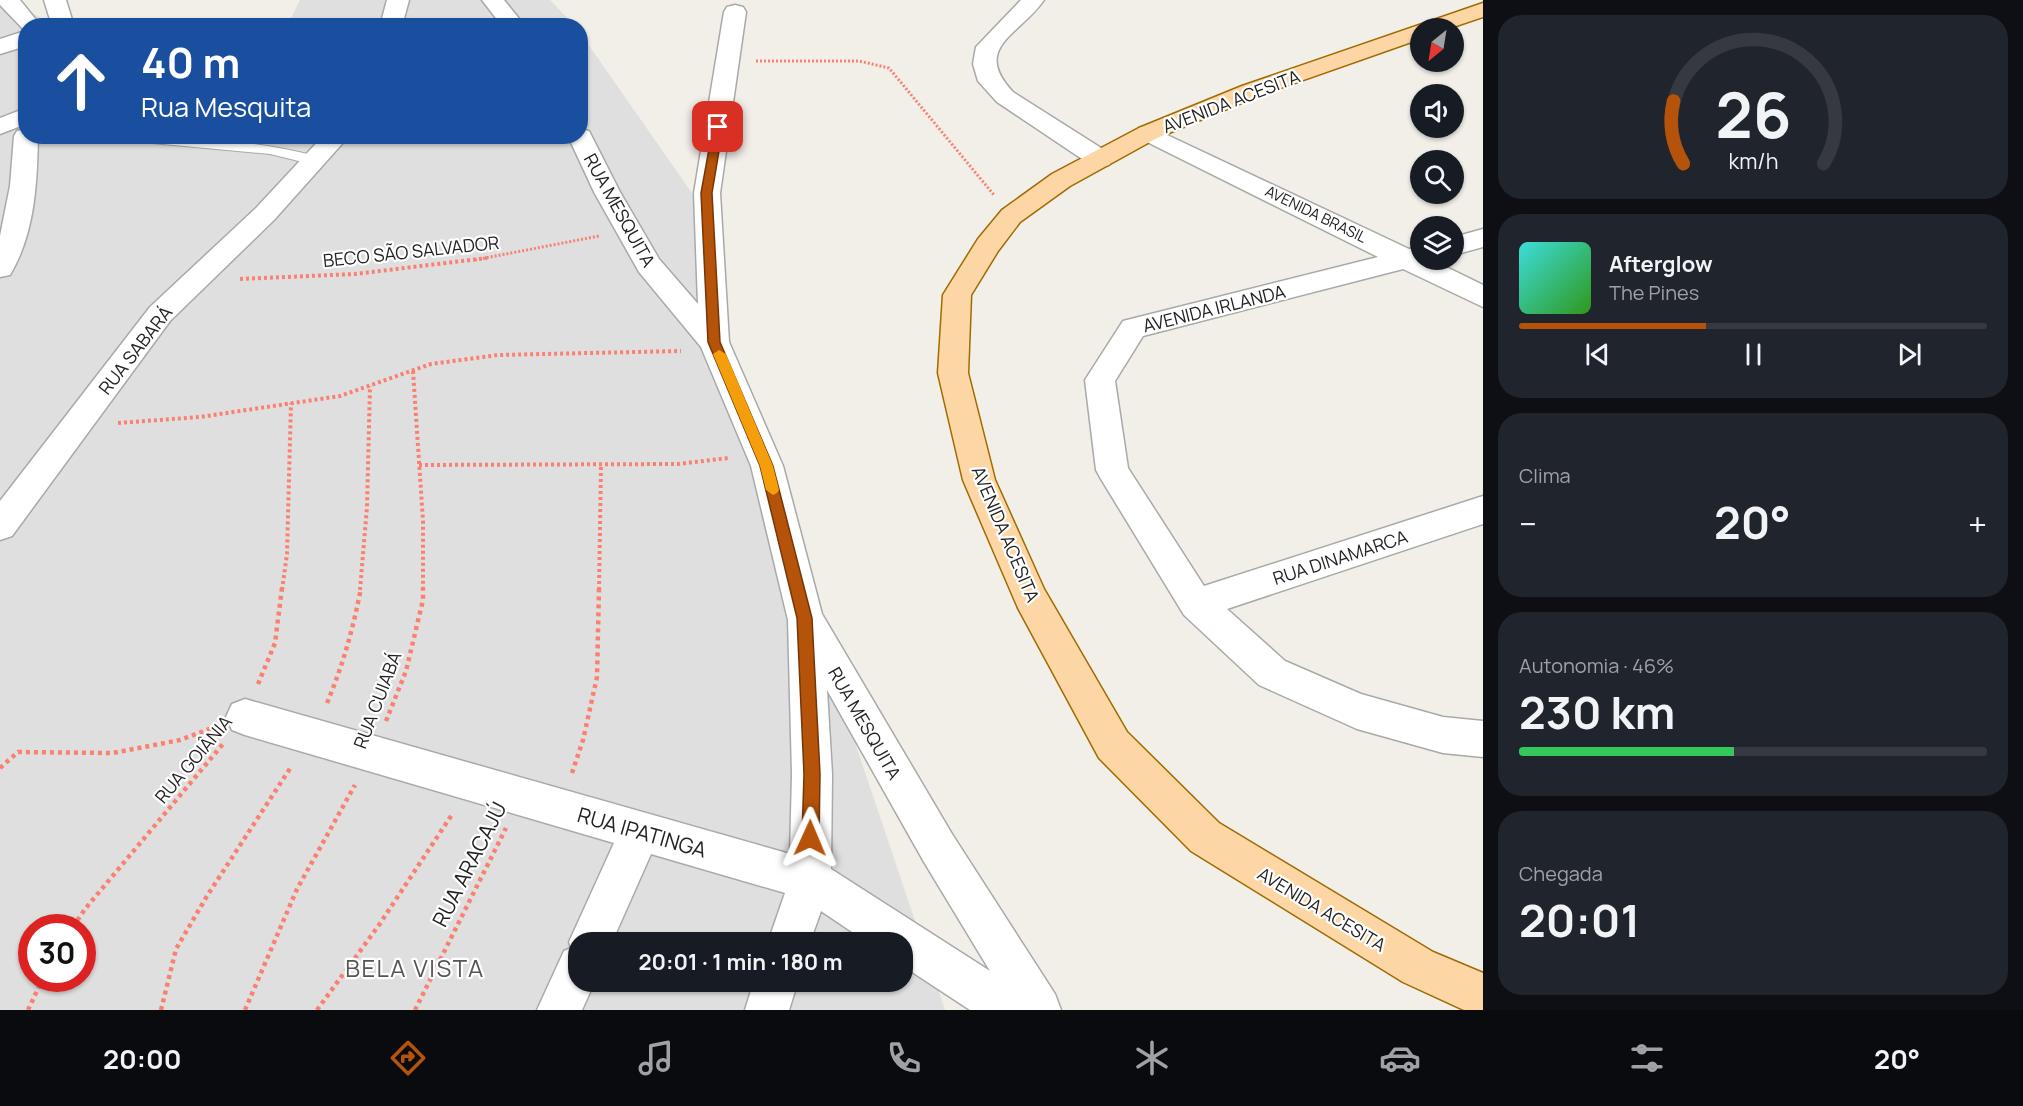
<!DOCTYPE html>
<html lang="pt">
<head>
<meta charset="utf-8">
<style>
	:root { --surface:#171b24; --page:#20242c; --text:#f1f3f6; --muted:#9ea1a6; --line:#363941; --accent:#b45309 }
	body { margin:0; font-family:Manrope,sans-serif; background:var(--page); color:var(--text); height:100vh; display:flex; flex-direction:column; font-size:22px; white-space:nowrap }
	* { box-sizing:border-box; margin:0 }
	p { font-size:20px; color:var(--muted) }
	.icon { flex:none; width:33px; height:33px; fill:none; stroke:currentColor; stroke-width:2; stroke-linecap:round; stroke-linejoin:round }
	.map { position:relative; flex:1; overflow:hidden }
	.side { display:flex; flex-direction:column; gap:15px; padding:15px; background:#0d0f14; width:540px }
	.side>* { flex:none }
	.banner { position:absolute; left:18px; top:18px; width:570px; height:126px; border-radius:24px; box-shadow:0 2px 4px #0004; background:#1a4fa0; color:#fff; overflow:hidden }
	.needle { width:39px; rotate:210deg }
	.tools { position:absolute; left:1410px; top:18px; display:grid; gap:12px }
	.tools a { display:grid; place-items:center; width:54px; height:54px; border-radius:50%; background:var(--surface); box-shadow:0 2px 4px #0004; font-size:30px }
	.speed { position:absolute; left:18px; top:914px; display:flex; gap:12px; font-size:30px; font-weight:700; text-align:center }
	.speed>* { display:grid; place-content:center; width:78px; height:78px; border-radius:50%; background:var(--surface); box-shadow:0 2px 4px #0004; line-height:1 }
	.speed .limit { border:9px solid #d22; background:#fff; color:#111 }
	.pin { position:absolute; display:grid; place-items:center; width:51px; height:51px; color:#fff; margin:-26px; border-radius:12px; box-shadow:0 3px 9px #0006 }
	.me { position:absolute; width:66px; margin:-33px; rotate:1deg; stroke-linejoin:round; filter:drop-shadow(0 0 4px #0008) }
	.turn { display:flex; align-items:center; gap:21px; height:126px; padding:0 24px; font-size:27px }
	.turn .icon { width:78px; height:78px; stroke-width:2.5 }
	.turn b { display:block; font-size:42px; line-height:51px }
	.big { font-size:45px; font-weight:700; line-height:1.1 }
	.side .tile { flex:1; display:flex; flex-direction:column; justify-content:center; gap:9px; min-width:0; padding:0 21px; border-radius:24px; background:var(--page) }
	.side .dial { align-items:center; gap:0 }
	.dial svg { height:156px; overflow:visible; fill:none; stroke:var(--line); stroke-width:7; stroke-linecap:round; text-anchor:middle }
	.dial text { fill:var(--text); stroke:none }
	.song { display:flex; align-items:center; gap:18px }
	.cover { width:72px; height:72px; border-radius:9px; background:linear-gradient(135deg,hsl(180 70% 55%),hsl(110 70% 35%)) }
	.played { height:6px; border-radius:3px; background:linear-gradient(90deg,var(--accent) 40%,var(--line) 40%) }
	.keys { display:flex; justify-content:space-around; direction:ltr }
	.heat { display:flex; justify-content:space-between; align-items:center; font-size:33px; direction:ltr }
	.charge { height:9px; border-radius:4px; background:linear-gradient(90deg,#34c759 46%,var(--line) 0) }
	.trip { position:absolute; left:568px; top:932px; width:345px; height:60px; border-radius:24px; background:var(--surface); box-shadow:0 2px 4px #0004; font-weight:700; line-height:60px; text-align:center }
	.dock { display:flex; height:96px; justify-content:space-around; align-items:center; background:#090b0e; color:var(--muted) }
	.dock .icon { width:42px; height:42px }
	.dock .active { color:var(--accent) }
	.dock b { font-size:27px; color:var(--text) }
	main { display:flex; flex:1; min-height:0 }
	.map>svg:first-child { display:block }
</style>
</head>
<body>
<main>
<div class="map">
<svg width="1483" height="1010" viewBox="0 0 1483 1010">
	<rect width="100%" height="100%" fill="#f2efe9"/>
	<path fill="#e0dfdf" fill-rule="evenodd" d="M 0,0 L 9,0 L 54,25 L 26,26 L 26,136 L 580,136 L 581,34 L 694,196 L 718,335 L 945,1010 L 0,1010 ZM 32,927 L 82,927 L 82,978 L 32,978 ZM 579,942 L 903,942 L 903,981 L 579,981 Z
		M 300,0 L 550,0 L 574,25 L 287,26 Z"/>
	<g fill="none" stroke-linecap="round" stroke-linejoin="round">
		<g stroke="#a9a9a9" stroke-width="2">
			<path id="lane" d="M 113,136 C 183,136 252,139 320,157 L 322,160 L 315,165 L 270,154 L 120,140 Z"/>
		</g>
		<g stroke="#a9a9a9" stroke-width="3">
			<path id="street" d="M 0,0 L 20,0 L 41,26 L 26,26 L 26,46 L 0,54 L 0,39 L 25,31 L 0,5 Z
				M 44,0 L 66,0 L 74,26 L 52,26 Z
				M 387,0 L 409,0 L 402,26 L 380,26 Z
				M 482,0 L 504,0 L 525,26 L 502,26 Z
				M 1021,0 L 1044,0 C 1020,35 971,47 1013,92 L 1109,153 L 1113,159 L 1109,165 L 1100,167 L 1091,165 L 997,102 L 978,81 L 973,64 L 976,47 Z
				M 735,5 L 743,7 L 746,12 L 720,193 L 729,342 L 783,466 L 822,614 L 952,834 L 1055,994 L 1061,1010 L 970,1010 L 903,966 L 903,942 L 867,942 L 821,911 L 810,942 L 768,942 L 785,893 L 651,854 L 612,942 L 579,942 L 579,981 L 595,981 L 582,1010 L 537,1010 L 564,951 L 571,948 L 569,942 L 614,843 L 245,735 L 232,730 L 226,717 L 232,704 L 245,699 L 790,854 L 792,774 L 788,620 L 751,466 L 701,347 L 639,272 L 594,192 L 568,136 L 580,136 L 580,129 L 589,131 L 620,192 L 659,259 L 698,304 L 694,193 L 724,12 L 727,7 ZM 827,690 L 924,862 L 990,971 L 831,869 L 832,774 Z
				M 26,108 L 26,124 L 0,134 L 0,118 Z
				M 1148,126 L 1409,249 L 1420,247 L 1420,260 L 1432,260 L 1483,285 L 1483,307 L 1403,269 L 1143,336 L 1115,381 L 1128,468 L 1204,586 L 1483,496 L 1483,524 L 1227,609 L 1285,661 L 1361,694 L 1443,717 L 1483,721 L 1483,757 L 1443,753 L 1357,729 L 1259,685 L 1184,615 L 1101,479 L 1096,470 L 1085,380 L 1123,321 L 1378,257 L 1139,138 L 1136,133 L 1139,128 Z
				M 26,129 L 26,136 L 38,136 C 37,184 35,233 10,275 L 0,277 L 0,236 L 10,186 L 14,136 L 17,131 Z
				M 323,136 L 349,136 L 274,220 L 170,321 L 12,536 L 0,540 L 0,501 L 150,307 L 256,208 Z
				M 1483,229 L 1483,247 L 1454,255 L 1454,237 Z
				M 754,981 L 798,981 L 789,1010 L 745,1010 Z"/>
		</g>
		<g stroke="#a06b00" stroke-width="3">
			<path id="primary" d="M 1483,3 L 1483,17 L 1450,28 L 1420,28 L 1420,39 L 1258,96 L 1157,138 L 1070,186 L 1020,222 L 998,251 L 971,295 L 968,373 L 995,480 L 1044,589 L 1127,732 L 1219,823 L 1433,952 L 1483,973 L 1483,1010 L 1464,1010 L 1403,982 L 1191,851 L 1099,758 L 1018,608 L 963,480 L 938,373 L 943,295 L 978,239 L 1002,210 L 1052,174 L 1139,128 L 1242,86 Z"/>
		</g>
		<path stroke="#fa8072" stroke-width="3" stroke-dasharray="2 2" stroke-linecap="butt" d="M 756,61 L 859,61 L 889,68 L 994,195
			M 475,260 L 599,236"/>
		<path stroke="#fa8072" stroke-width="4" stroke-dasharray="3 3" stroke-linecap="butt" d="M 240,279 L 355,274 L 487,258
			M 413,371 L 423,521 L 423,590
			M 118,423 L 200,417 L 340,396 L 431,364 L 498,355 L 681,351
			M 419,465 L 678,464 L 728,458
			M 282,590 L 287,554 L 291,403
			M 360,590 L 367,507 L 370,386
			M 599,590 L 601,464"/>
		<path stroke="#fa8072" stroke-width="4.5" stroke-dasharray="4 4" stroke-linecap="butt" d="M 258,684 L 275,643 L 282,588
			M 327,703 C 343,665 353,629 361,588
			M 386,721 L 406,671 L 423,600 L 423,588
			M 0,768 L 18,752 L 113,753 L 180,740 L 212,728
			M 572,773 L 583,740 L 597,677 L 599,588
			M 73,927 L 85,909 L 223,744
			M 28,1010 L 43,978
			M 161,1010 L 176,949 L 207,896 L 291,767
			M 245,1010 L 297,889 L 355,785
			M 317,1010 L 379,925 L 453,813
			M 415,1010 L 506,828"/>
		<use href="#lane" fill="#fff" fill-rule="evenodd"/>
		<use href="#street" fill="#fff" fill-rule="evenodd"/>
		<use href="#primary" fill="#fcd6a4" fill-rule="evenodd"/>
	</g>
	<path fill="#b45309" stroke="#753606" stroke-width="1.5" d="M 718,124 L 723,127 L 712,193 L 720,342 L 773,466 L 812,618 L 820,774 L 819,838 L 816,844 L 810,846 L 805,844 L 802,838 L 804,774 L 797,618 L 760,466 L 708,342 L 701,193 L 713,127 Z"/>
	<path fill="#f59e0b" d="M 719,350 L 726,354 L 773,466 L 779,490 L 777,493 L 773,495 L 766,490 L 760,466 L 713,354 Z"/>
	<g text-anchor="middle" dominant-baseline="central" stroke-width="4.5" stroke-linejoin="round" paint-order="stroke">
		<g font-size="15" fill="#222" stroke="#fff">
			<text transform="translate(1316 214) rotate(26)">AVENIDA BRASIL</text>
		</g>
		<g font-size="18" fill="#222" stroke="#fff">
			<text transform="translate(1231 101) rotate(-21)">AVENIDA ACESITA</text>
			<text transform="translate(620 210) rotate(61)">RUA MESQUITA</text>
			<text transform="translate(411 251) rotate(-6)">BECO SÃO SALVADOR</text>
			<text transform="translate(1214 308) rotate(-14)">AVENIDA IRLANDA</text>
			<text transform="translate(135 350) rotate(-52)">RUA SABARÁ</text>
			<text transform="translate(1006 534) rotate(67)">AVENIDA ACESITA</text>
			<text transform="translate(1340 557) rotate(-18)">RUA DINAMARCA</text>
			<text transform="translate(377 700) rotate(-69)">RUA CUIABÁ</text>
			<text transform="translate(865 723) rotate(60)">RUA MESQUITA</text>
			<text transform="translate(193 759) rotate(-50)">RUA GOIÂNIA</text>
			<text transform="translate(1322 909) rotate(31)">AVENIDA ACESITA</text>
		</g>
		<g font-size="21" fill="#222" stroke="#fff">
			<text transform="translate(642 832) rotate(16)">RUA IPATINGA</text>
			<text transform="translate(469 864) rotate(-63)">RUA ARACAJÚ</text>
		</g>
		<g font-size="24" letter-spacing="1.5" fill="#555" stroke="#fff">
			<text x="415" y="967">BELA VISTA</text>
		</g>
	</g>
</svg>
<div class="tools">
<a><svg class="needle" viewBox="-14 -14 28 28"><path d="M0-13l5 13h-10z" fill="#e53935"/><path d="M0 13l5-13h-10z" fill="#9ea1a6"/></svg></a>
<a><svg class="icon" aria-label="sound" viewBox="0 0 24 24"><path d="M4 9h4l5-4v14l-5-4H4zM17 9q2 3 0 6"/></svg></a>
<a><svg class="icon" aria-label="search" viewBox="0 0 24 24"><circle cx="10" cy="10" r="6"/><path d="M15 15l6 6"/></svg></a>
<a><svg class="icon" aria-label="layers" viewBox="0 0 24 24"><path d="M12 4l9 5-9 5-9-5zM3 14l9 5 9-5"/></svg></a>
</div>
<div class="speed"><div class="limit">30</div></div>
<div class="pin" style="left:718px;top:127px;background:#d93025"><svg class="icon" aria-label="arrive" viewBox="0 0 24 24"><path d="M6 21V4h12l-3 4 3 4H6"/></svg></div>
<svg class="me" style="left:810px;top:838px" viewBox="-20 -20 40 40"><path d="M0-17L14 15 0 8-14 15z" fill="#b45309" stroke="#fff" stroke-width="4"/></svg>
<div class="trip">20:01 · 1 min · 180 m</div>
<div class="banner">
<div class="turn"><svg class="icon" aria-label="ahead" viewBox="0 0 24 24"><path d="M12 20V5M6 11l6-6 6 6"/></svg><div><b>40 m</b>Rua Mesquita</div></div>
</div>
</div>
<section class="side">
<div class="tile dial"><svg viewBox="0 0 100 80">
<path d="M14 69A42 42 0 1 1 86 69"/>
<path d="M14 69A42 42 0 0 1 9 37" stroke="#b45309"/>
<text x="50" y="56" font-size="32" font-weight="700">26</text>
<text x="50" y="72" font-size="11">km/h</text>
</svg></div>
<div class="tile">
<div class="song"><i class="cover"></i><div><b>Afterglow</b><p>The Pines</p></div></div>
<div class="played"></div>
<div class="keys"><svg class="icon" aria-label="previous" viewBox="0 0 24 24"><path d="M18 5L8 12l10 7zM5 5v14"/></svg><svg class="icon" aria-label="pause" viewBox="0 0 24 24"><path d="M8 5v14M16 5v14"/></svg><svg class="icon" aria-label="next" viewBox="0 0 24 24"><path d="M6 5l10 7-10 7zM19 5v14"/></svg></div>
</div>
<div class="tile"><p>Clima</p>
<div class="heat"><a>−</a><b class="big">20°</b><a>+</a></div>
</div>
<div class="tile"><p>Autonomia · 46%</p><b class="big">230 km</b><div class="charge"></div></div>
<div class="tile"><p>Chegada</p><b class="big">20:01</b></div>
</section>
</main>
<nav class="dock">
<b>20:00</b>
<svg class="icon active" aria-label="directions" viewBox="0 0 24 24"><path d="M12 3l9 9-9 9-9-9zM9 14v-3h6M13 9l2 2-2 2"/></svg>
<svg class="icon" aria-label="music" viewBox="0 0 24 24"><path d="M9 18V5l10-2v13"/><circle cx="6" cy="18" r="3"/><circle cx="16" cy="16" r="3"/></svg>
<svg class="icon" aria-label="phone" viewBox="0 0 24 24"><path d="M5 4h4l2 5-3 2q2 4 5 5l2-3 5 2v4C11 20 4 13 5 4z"/></svg>
<svg class="icon" aria-label="climate" viewBox="0 0 24 24"><path d="M12 3v18M4 7l16 10M4 17L20 7"/></svg>
<svg class="icon" aria-label="car" viewBox="0 0 24 24"><path d="M5 17H2v-5l4-1 3-4h7l3 4 3 1v5h-3M9 17h6M6 11h13"/><circle cx="7" cy="17" r="2"/><circle cx="17" cy="17" r="2"/></svg>
<svg class="icon" aria-label="filters" viewBox="0 0 24 24"><path d="M4 7h16M4 17h16"/><circle cx="9" cy="7" r="2"/><circle cx="15" cy="17" r="2"/></svg>
<b>20°</b>
</nav>
</body>
</html>
